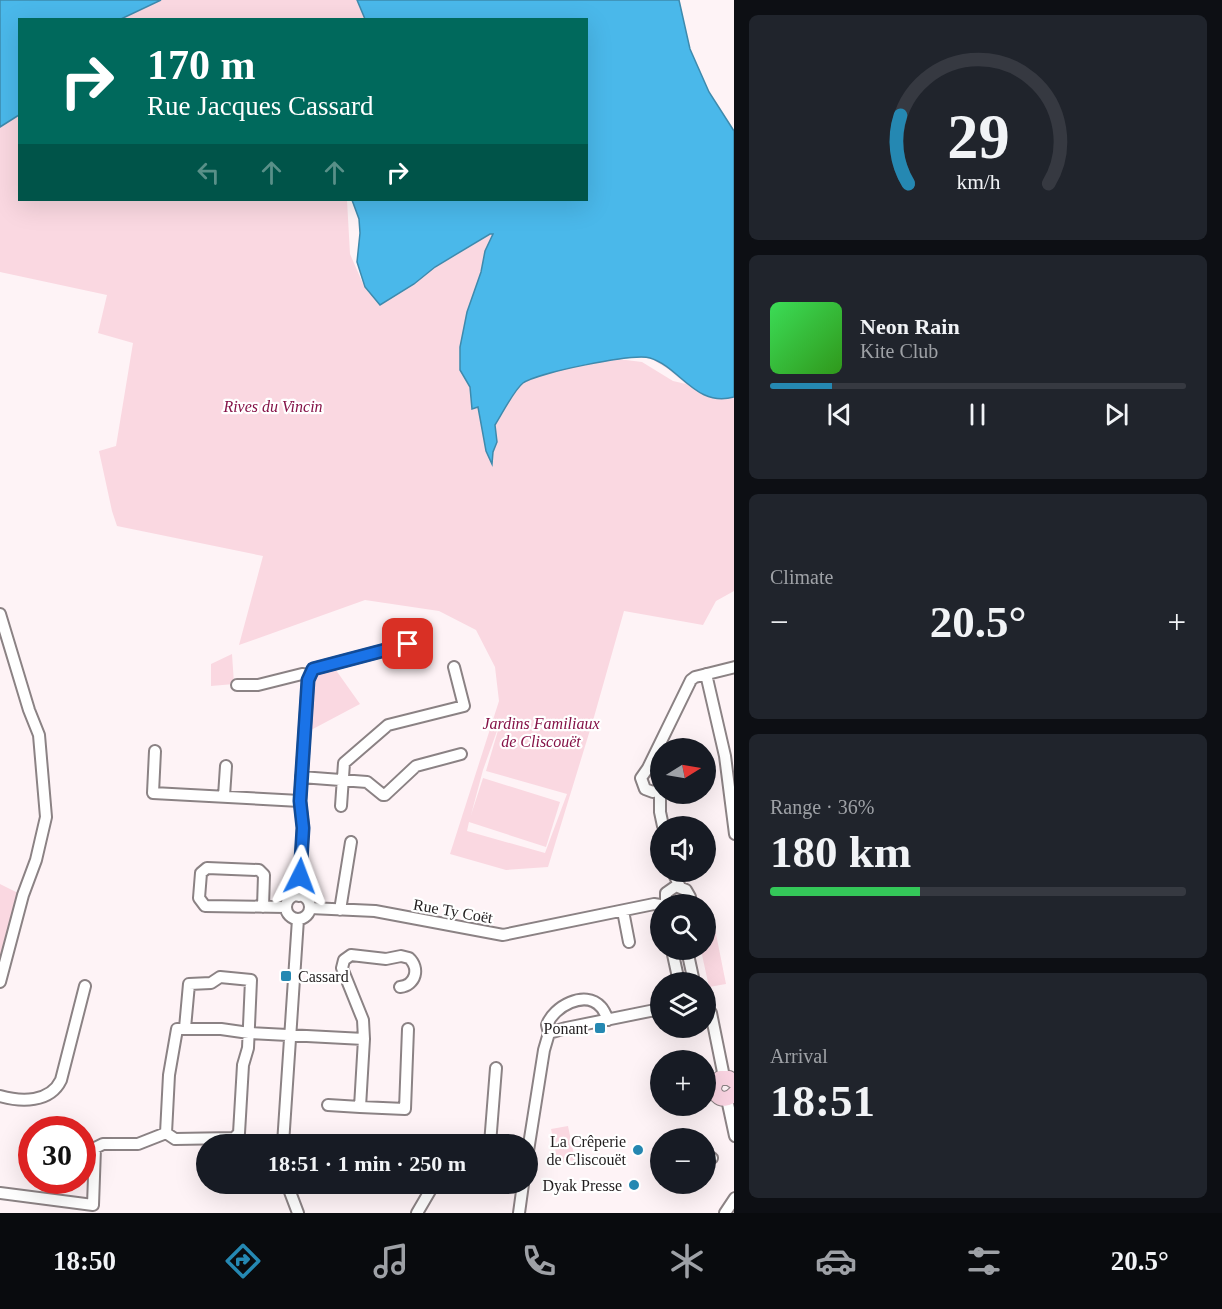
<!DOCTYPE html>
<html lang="en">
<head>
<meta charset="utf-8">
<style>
	:root { --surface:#171b24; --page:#20242c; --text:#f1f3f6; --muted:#9ea1a6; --line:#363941; --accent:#2588b2 }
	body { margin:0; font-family:Georgia,serif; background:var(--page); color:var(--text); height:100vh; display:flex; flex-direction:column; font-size:22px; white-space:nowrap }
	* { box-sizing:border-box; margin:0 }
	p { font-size:20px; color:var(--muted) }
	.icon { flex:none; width:33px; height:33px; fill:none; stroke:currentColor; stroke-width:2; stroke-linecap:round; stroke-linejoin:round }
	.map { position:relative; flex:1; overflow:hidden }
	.side { display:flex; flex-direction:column; gap:15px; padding:15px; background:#0d0f14; width:488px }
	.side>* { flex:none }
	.top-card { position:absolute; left:18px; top:18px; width:570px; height:183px; border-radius:0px; box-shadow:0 6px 24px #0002; background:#00695c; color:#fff; overflow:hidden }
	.needle { width:39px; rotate:79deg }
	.buttons { position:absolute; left:650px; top:738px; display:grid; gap:12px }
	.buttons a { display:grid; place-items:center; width:66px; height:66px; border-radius:50%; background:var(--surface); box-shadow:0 6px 24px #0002; font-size:30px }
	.speed { position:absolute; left:18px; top:1116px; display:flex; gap:12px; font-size:30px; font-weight:700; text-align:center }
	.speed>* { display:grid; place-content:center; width:78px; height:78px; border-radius:50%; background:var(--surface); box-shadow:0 6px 24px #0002; line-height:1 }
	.speed .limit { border:9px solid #d22; background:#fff; color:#111 }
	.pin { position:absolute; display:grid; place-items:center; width:51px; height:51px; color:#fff; margin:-26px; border-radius:12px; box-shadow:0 3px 9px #0006 }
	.me { position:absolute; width:66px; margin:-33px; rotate:3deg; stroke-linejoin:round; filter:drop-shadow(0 0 4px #0008) }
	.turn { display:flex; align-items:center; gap:21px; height:126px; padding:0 30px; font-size:27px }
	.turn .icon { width:78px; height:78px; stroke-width:2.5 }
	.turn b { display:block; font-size:42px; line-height:51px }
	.lanes { display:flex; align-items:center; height:57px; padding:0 30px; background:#0003; justify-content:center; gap:30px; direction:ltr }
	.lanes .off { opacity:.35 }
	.big { font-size:45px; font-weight:600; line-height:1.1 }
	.side .card { flex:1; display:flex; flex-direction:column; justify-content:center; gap:9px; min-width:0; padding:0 21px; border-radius:9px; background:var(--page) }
	.side .dial { align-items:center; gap:0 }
	.dial svg { height:156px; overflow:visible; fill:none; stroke:var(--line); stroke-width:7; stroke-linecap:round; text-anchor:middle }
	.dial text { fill:var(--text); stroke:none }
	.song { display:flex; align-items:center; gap:18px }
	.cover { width:72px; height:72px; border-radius:9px; background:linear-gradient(135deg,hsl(130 70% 55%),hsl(110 70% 35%)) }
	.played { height:6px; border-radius:3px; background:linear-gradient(90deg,var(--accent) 15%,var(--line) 15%) }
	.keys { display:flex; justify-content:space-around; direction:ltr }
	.heat { display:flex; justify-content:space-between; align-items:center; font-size:33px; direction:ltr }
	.charge { height:9px; border-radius:4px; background:linear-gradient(90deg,#34c759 36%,var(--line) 0) }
	.trip { position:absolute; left:196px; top:1134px; width:342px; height:60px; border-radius:30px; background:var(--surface); box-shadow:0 6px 24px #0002; font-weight:600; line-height:60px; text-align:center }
	.tab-bar { display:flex; height:96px; justify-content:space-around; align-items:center; background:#090b0e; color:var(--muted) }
	.tab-bar .icon { width:42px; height:42px }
	.tab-bar .current { color:var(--accent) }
	.tab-bar b { font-size:27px; color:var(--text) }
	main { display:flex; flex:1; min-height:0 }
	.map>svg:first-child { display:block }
</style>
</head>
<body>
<main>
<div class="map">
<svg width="735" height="1213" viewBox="0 0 735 1213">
	<rect width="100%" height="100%" fill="#fef3f6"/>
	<path fill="#fad8e1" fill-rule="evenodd" d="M 0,0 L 440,0 L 448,19 L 20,20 L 20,200 L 347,200 L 350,254 L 364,286 L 357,262 L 360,233 L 359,219 L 352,200 L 518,200 L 734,360 L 734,591 L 716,601 L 703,625 L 624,611 L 594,717 L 548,867 L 506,870 L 450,854 L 499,701 L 495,667 L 476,630 L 439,611 L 365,600 L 239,645 L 263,556 L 117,526 L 112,511 L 99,451 L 116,446 L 133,343 L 98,333 L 107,295 L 0,272 ZM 634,356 L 650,358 L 668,369 L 686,384 L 673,381 L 642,362 L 618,359 ZM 502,717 L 486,771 L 567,794 L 545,853 L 467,831 L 469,822 L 546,847 L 560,802 L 483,778 L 471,815 L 483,770 Z
		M 232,654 L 234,684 L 211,686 L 211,664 Z
		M 333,666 L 360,704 L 311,730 L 312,675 Z
		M 0,884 L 18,893 L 0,960 Z
		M 712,914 L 726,984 L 709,987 L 701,950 L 705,950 L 705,915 Z
		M 568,1126 L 575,1160 L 558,1163 L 551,1129 Z"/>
	<path fill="#4ab8ea" stroke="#3e8aad" stroke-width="1.5" d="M 0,0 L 161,0 L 121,19 L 20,20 L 19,115 L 0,127 Z
		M 357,0 L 679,0 L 690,49 L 709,92 L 734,131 L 734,397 C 696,408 680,367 650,358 C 634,353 536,373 523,383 C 514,390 502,414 495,425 L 497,442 L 493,452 L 492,464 L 486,451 L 478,407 L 472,409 L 470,387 L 460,370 L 460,347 L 467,312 L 481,272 L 485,251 L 493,234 L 490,234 L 435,267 L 414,284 L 380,305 L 365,287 L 357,262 L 360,233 L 359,219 L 352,200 L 586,200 L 586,20 L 365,19 Z"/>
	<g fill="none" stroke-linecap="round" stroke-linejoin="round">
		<g stroke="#8b8284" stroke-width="14">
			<path id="street" d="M 0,614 L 29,710 L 39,735 L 46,817 L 36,860 L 23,895 L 0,982
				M 706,674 L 725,756 L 735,834
				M 237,685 L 258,685 L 302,674 L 310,675
				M 155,751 L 153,793 L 300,801
				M 648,768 L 691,680 L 695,677 L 735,667
				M 660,769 L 653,767 L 648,768 L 641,778 L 645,789 L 653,792 L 660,790
				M 301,777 L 367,782 L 383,795 L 385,795 L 416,766 L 461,754
				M 660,793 L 660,812 L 663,826
				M 224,796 L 226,766
				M 341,806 L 344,763 L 388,725 L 464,706 L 454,667
				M 673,872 L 680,887
				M286 907a12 12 0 1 1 24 0a12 12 0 1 1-24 0Z
				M 299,896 L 303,827 L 300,801 L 308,680 L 313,669 L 408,644
				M 666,904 L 666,893 L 676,886 L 686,890 L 690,897 L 689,904
				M 263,907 L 264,875 L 259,870 L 207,868 L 201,873 L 199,898 L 205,906 L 286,907
				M 310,908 L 375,911 L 503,935 L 654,904 L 660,905
				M 340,910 L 351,842
				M 623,911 L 629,942
				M 672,950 L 679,982
				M 687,950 L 694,982
				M 705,1004 L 711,1013 L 724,1077
				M 549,1033 L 547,1025 C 553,1007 585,989 601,1007 C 604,1010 606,1015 608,1020
				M 364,1039 L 360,1107 L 405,1109 L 408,1029
				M 0,1096 C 21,1102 50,1103 61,1080 L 85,986
				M 727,1099 L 735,1136
				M 328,1105 L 360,1107
				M 166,1133 L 175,1139 L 234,1138 L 239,1133 L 243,1065 L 248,1048 L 251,980 L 220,977 L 211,983 L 189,984 L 185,1028
				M 283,1144 L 298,919
				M 490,1144 L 496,1068
				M 528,1151 L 544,1050 L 549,1033 L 566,1028 L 660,1009
				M 705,1159 L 712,1158
				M 287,1184 L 298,1213
				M 0,1193 L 93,1205 L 95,1148 L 103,1144 L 138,1144 L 166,1133 L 169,1075 L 177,1029 L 221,1029 L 249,1033 L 364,1039 L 363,1020 L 342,968 L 344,960 L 351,955 L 386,959 L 401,956 L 409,958 C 420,968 416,985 400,987
				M 417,1213 L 434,1184
				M 519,1213 L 523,1184
				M 725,1213 L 735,1198"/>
		</g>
		<g stroke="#8b8284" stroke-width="16">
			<path id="secondary" d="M 735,1082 L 729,1078 L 720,1078 C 705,1090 722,1108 735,1093"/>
		</g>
		<use href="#street" stroke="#fff" stroke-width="10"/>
		<use href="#secondary" stroke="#fad4e2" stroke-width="14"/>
	</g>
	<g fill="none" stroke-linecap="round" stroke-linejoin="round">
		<g stroke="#114b97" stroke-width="15">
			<path id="route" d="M 300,876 L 303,828 L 300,801 L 308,680 L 313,669 L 408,644"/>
		</g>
		<use href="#route" stroke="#1a73e8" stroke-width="10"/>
	</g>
	<g fill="#2588b2" stroke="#fff" stroke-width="2">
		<rect x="280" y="970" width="12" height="12" rx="3"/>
		<rect x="594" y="1022" width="12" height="12" rx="3"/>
		<circle cx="638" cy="1150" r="6"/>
		<circle cx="634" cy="1185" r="6"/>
	</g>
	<g text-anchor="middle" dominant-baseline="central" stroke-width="4.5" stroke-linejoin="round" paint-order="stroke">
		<g font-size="16" font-style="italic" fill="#851247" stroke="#fff">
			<text x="273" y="406">Rives du Vincin</text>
			<text x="541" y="723">Jardins Familiaux<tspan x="541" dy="18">de Cliscouët</tspan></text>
		</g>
		<g font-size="16" fill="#211d1e" stroke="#fff">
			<text transform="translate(453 911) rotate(10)">Rue Ty Coët</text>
		</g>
		<g font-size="16" fill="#211d1e" stroke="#fff" text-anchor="end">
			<text x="298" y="976" text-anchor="start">Cassard</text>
			<text x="588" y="1028">Ponant</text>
			<text x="626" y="1141">La Crêperie<tspan x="626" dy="18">de Cliscouët</tspan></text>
			<text x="622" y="1185">Dyak Presse</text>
		</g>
	</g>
</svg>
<div class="buttons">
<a><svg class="needle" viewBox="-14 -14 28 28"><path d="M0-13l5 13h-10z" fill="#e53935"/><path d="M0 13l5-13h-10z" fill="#9ea1a6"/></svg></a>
<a><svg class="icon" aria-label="sound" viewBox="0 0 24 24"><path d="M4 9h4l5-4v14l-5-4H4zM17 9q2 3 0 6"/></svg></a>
<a><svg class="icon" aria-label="search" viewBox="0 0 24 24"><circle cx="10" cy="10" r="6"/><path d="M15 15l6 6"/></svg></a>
<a><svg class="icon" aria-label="layers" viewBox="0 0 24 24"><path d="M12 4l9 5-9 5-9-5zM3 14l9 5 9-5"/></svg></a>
<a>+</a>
<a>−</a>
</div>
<div class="speed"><div class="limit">30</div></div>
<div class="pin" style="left:408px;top:644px;background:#d93025"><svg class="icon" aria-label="arrive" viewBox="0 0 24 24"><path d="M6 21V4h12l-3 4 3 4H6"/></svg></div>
<svg class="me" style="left:300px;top:876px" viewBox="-20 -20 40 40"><path d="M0-17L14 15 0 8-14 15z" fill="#1a73e8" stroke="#fff" stroke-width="4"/></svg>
<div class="trip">18:51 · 1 min · 250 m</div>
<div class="top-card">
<div class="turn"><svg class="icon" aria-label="right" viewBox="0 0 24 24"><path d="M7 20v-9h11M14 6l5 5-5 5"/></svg><div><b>170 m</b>Rue Jacques Cassard</div></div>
<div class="lanes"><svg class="icon off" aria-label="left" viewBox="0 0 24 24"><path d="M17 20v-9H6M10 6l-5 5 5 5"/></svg><svg class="icon off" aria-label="ahead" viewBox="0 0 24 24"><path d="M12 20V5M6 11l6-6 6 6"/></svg><svg class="icon off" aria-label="ahead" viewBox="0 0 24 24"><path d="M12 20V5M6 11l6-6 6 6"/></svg><svg class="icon" aria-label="right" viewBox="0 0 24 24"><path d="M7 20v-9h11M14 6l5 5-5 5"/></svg></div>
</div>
</div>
<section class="side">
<div class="card dial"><svg viewBox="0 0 100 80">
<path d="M14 69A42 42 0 1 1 86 69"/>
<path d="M14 69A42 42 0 0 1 10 34" stroke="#2588b2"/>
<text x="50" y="56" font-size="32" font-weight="700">29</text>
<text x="50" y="72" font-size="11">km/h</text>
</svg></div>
<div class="card">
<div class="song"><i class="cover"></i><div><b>Neon Rain</b><p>Kite Club</p></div></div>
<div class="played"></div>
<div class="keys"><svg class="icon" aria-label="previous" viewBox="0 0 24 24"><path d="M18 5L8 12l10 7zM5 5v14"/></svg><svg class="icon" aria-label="pause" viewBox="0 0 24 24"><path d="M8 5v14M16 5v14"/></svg><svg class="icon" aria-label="next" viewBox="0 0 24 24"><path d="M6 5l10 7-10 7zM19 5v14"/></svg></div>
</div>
<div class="card"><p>Climate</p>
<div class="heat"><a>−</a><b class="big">20.5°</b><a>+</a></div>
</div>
<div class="card"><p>Range · 36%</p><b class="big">180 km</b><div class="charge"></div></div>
<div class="card"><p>Arrival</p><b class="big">18:51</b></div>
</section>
</main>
<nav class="tab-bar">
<b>18:50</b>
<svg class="icon current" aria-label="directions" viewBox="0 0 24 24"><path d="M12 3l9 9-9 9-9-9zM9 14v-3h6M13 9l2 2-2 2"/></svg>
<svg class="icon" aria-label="music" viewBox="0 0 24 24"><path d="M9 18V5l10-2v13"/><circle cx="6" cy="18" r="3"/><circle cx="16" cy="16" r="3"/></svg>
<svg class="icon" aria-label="phone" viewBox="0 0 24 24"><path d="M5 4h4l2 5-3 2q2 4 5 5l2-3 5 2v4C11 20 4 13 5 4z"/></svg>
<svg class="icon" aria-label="climate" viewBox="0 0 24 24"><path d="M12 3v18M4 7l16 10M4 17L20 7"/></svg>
<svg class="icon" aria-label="car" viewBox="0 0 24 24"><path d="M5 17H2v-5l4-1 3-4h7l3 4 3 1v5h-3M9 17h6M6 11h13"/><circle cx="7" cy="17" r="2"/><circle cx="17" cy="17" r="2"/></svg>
<svg class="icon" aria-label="filters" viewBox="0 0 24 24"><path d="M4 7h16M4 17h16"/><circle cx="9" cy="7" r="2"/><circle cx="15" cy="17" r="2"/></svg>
<b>20.5°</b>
</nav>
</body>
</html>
